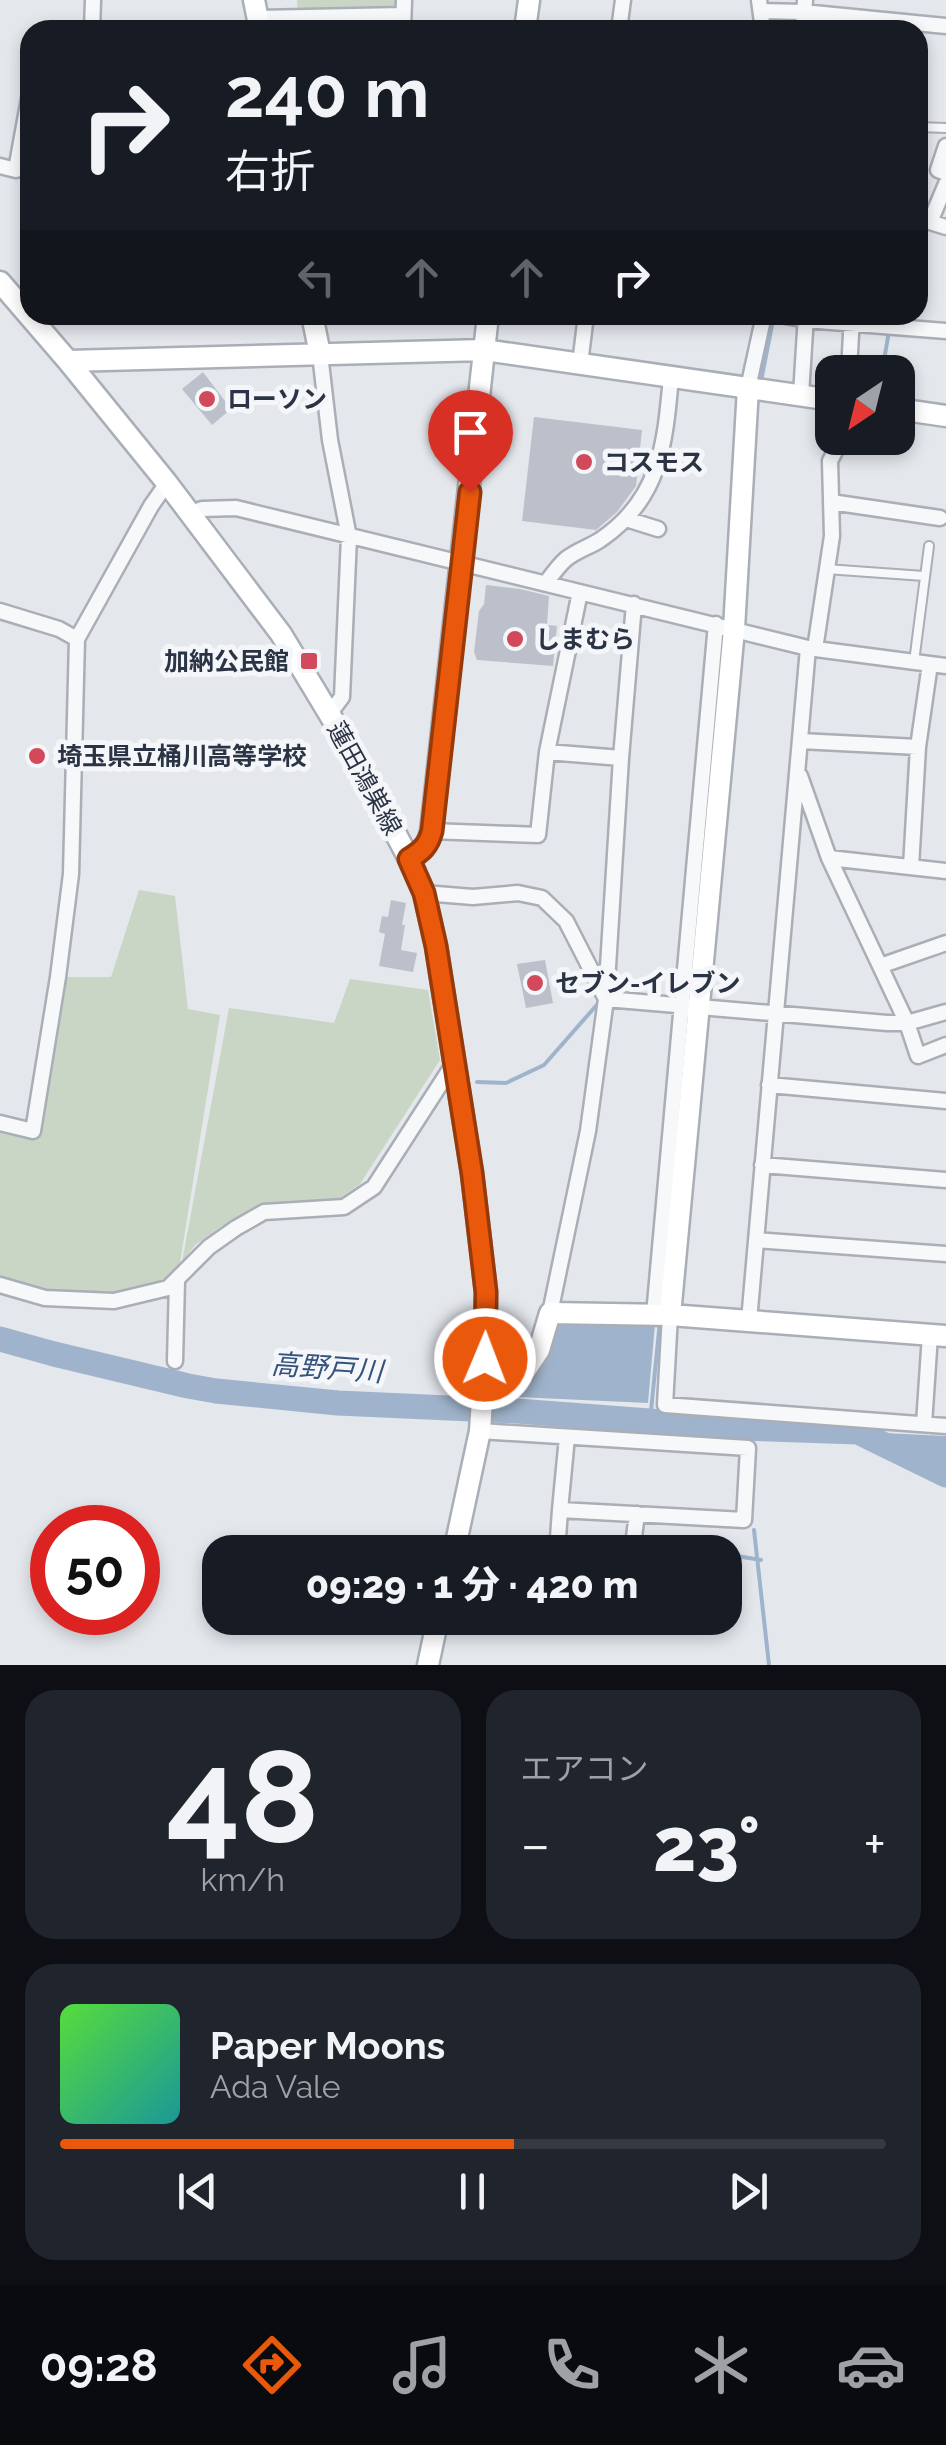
<!DOCTYPE html>
<html lang="ja">
<head>
<meta charset="utf-8">
<style>
	:root { --surface:#171b24; --page:#20242c; --text:#f1f3f6; --muted:#9ea1a6; --line:#363941; --accent:#ea580c }
	body { margin:0; font-family:Raleway,"Noto Sans JP",sans-serif; background:var(--page); color:var(--text); height:100vh; display:flex; flex-direction:column; font-size:38px; white-space:nowrap }
	* { box-sizing:border-box; margin:0 }
	p { font-size:32px; color:var(--muted) }
	.icon { flex:none; width:55px; height:55px; fill:none; stroke:currentColor; stroke-width:2; stroke-linecap:round; stroke-linejoin:round }
	.map { position:relative; height:1665px; overflow:hidden }
	.drawer { display:flex; flex-direction:column; gap:25px; padding:25px; background:#0d0f14; flex:1 }
	.drawer>* { flex:none }
	.hud { position:absolute; left:20px; top:20px; width:908px; height:305px; border-radius:30px; box-shadow:0 5px 15px #0003; background:#171b24; color:var(--text); overflow:hidden }
	.needle { width:65px; rotate:215deg }
	.controls { position:absolute; left:815px; top:355px; display:grid; gap:20px }
	.controls a { display:grid; place-items:center; width:100px; height:100px; border-radius:20px; background:var(--surface); box-shadow:0 5px 15px #0003; font-size:50px }
	.speed { position:absolute; left:30px; top:1505px; display:flex; gap:20px; font-size:50px; font-weight:700; text-align:center }
	.speed>* { display:grid; place-content:center; width:130px; height:130px; border-radius:50%; background:var(--surface); box-shadow:0 5px 15px #0003; line-height:1 }
	.speed .limit { border:15px solid #d22; background:#fff; color:#111 }
	.pin { position:absolute; display:grid; place-items:center; width:85px; height:85px; color:#fff; margin:-102px -42px; border-radius:50% 50% 50% 0; rotate:-45deg; box-shadow:0 0 10px #0007 }
	.pin .icon { rotate:45deg }
	.me { position:absolute; width:110px; margin:-55px; rotate:1deg; stroke-linejoin:round; filter:drop-shadow(0 0 8px #0008) }
	.turn { display:flex; align-items:center; gap:35px; height:210px; padding:0 40px; font-size:45px }
	.turn .icon { width:130px; height:130px; stroke-width:2.5 }
	.turn b { display:block; font-size:70px; line-height:85px }
	.lanes { display:flex; align-items:center; height:95px; padding:0 40px; background:#0003; justify-content:center; gap:50px; direction:ltr }
	.lanes .off { opacity:.35 }
	.big { font-size:75px; font-weight:800; line-height:1.1 }
	.drawer .card { flex:1; display:flex; flex-direction:column; justify-content:center; gap:15px; min-width:0; padding:0 35px; border-radius:30px; background:var(--page) }
	.drawer .dial { align-items:center; gap:0 }
	.dial b { font-size:130px; line-height:1 }
	.song { display:flex; align-items:center; gap:30px }
	.cover { width:120px; height:120px; border-radius:15px; background:linear-gradient(135deg,hsl(110 70% 55%),hsl(180 70% 35%)) }
	.played { height:10px; border-radius:5px; background:linear-gradient(90deg,var(--accent) 55%,var(--line) 55%) }
	.keys { display:flex; justify-content:space-around; direction:ltr }
	.heat { display:flex; justify-content:space-between; align-items:center; font-size:55px; direction:ltr }
	.drawer .tiles { flex:1; display:grid; gap:25px; grid-template-columns:1fr 1fr }
	.card:last-child { grid-column:span 2 }
	.trip { position:absolute; left:202px; top:1535px; width:540px; height:100px; border-radius:30px; background:var(--surface); box-shadow:0 5px 15px #0003; font-weight:800; line-height:100px; text-align:center }
	.tabs { display:flex; height:160px; justify-content:space-around; align-items:center; background:#090b0e; color:var(--muted) }
	.tabs .icon { width:70px; height:70px }
	.tabs .on { color:var(--accent) }
	.tabs b { font-size:45px; color:var(--text) }
	.map>svg:first-child { display:block }
</style>
</head>
<body>
<div class="map">
<svg width="946" height="1665" viewBox="0 0 946 1665">
	<rect width="100%" height="100%" fill="#e4e7ec"/>
	<path fill="#c9d6c5" d="M 297,0 L 404,0 L 403,15 L 298,18 Z
		M 139,890 L 175,896 L 188,1009 L 220,1015 L 177,1281 L 114,1301 L 45,1298 L 3,1293 L 0,1291 L 0,1122 L 32,1131 L 58,977 L 111,977 Z
		M 350,979 L 428,990 L 440,1060 L 360,1184 L 330,1205 L 250,1210 L 222,1226 L 195,1245 L 182,1262 L 229,1008 L 334,1023 Z"/>
	<path fill="#9fb4cc" d="M 557,1322 L 655,1324 L 648,1403 L 517,1397 Z
		M 884,1433 L 946,1436 L 946,1469 Z"/>
	<g fill="none" stroke-linecap="round" stroke-linejoin="round">
		<path stroke="#9fb4cc" stroke-width="4" d="M 776,30 L 777,15
			M 918,158 L 918,176
			M 882,372 L 889,331
			M 758,382 L 761,381 L 774,315
			M 477,1082 L 506,1083 L 544,1065 L 602,999
			M 650,1421 L 660,1321
			M 754,1530 L 769,1665
			M 703,1552 L 714,1552
			M 725,1554 L 761,1560
			M 457,1623 L 490,1630 L 525,1618"/>
		<path stroke="#9fb4cc" stroke-width="25" d="M 0,1339 L 54,1354 L 188,1386 L 216,1391 L 338,1403 L 517,1411 L 742,1428 L 858,1432 L 946,1475"/>
	</g>
	<path fill="#bbc0ca" d="M 203,372 L 231,409 L 212,425 L 182,389 Z
		M 534,417 L 642,430 L 636,486 L 617,512 L 596,530 L 522,521 Z
		M 486,585 L 520,589 L 549,596 L 547,625 L 557,626 L 553,666 L 477,660 L 474,652 L 479,611 L 484,604 Z
		M 391,900 L 406,903 L 402,925 L 405,925 L 401,950 L 417,953 L 413,972 L 379,966 L 385,934 L 379,932 L 382,916 L 388,917 Z
		M 545,960 L 553,1003 L 526,1008 L 517,964 Z"/>
	<g fill="none" stroke-linecap="round" stroke-linejoin="round">
		<g stroke="#a9aeb7" stroke-width="12">
			<path id="lane" d="M 918,127 L 946,128
				M 826,569 L 924,576
				M 914,662 L 929,546"/>
		</g>
		<g stroke="#a9aeb7" stroke-width="19">
			<path id="street" d="M 759,0 L 763,30
				M 761,11 L 803,12 L 946,26
				M 258,18 L 403,15
				M 92,30 L 93,0
				M 403,30 L 404,0
				M 619,30 L 623,0
				M 803,30 L 805,0
				M 946,146 L 938,170 L 946,173
				M 0,166 L 16,170 L 30,93
				M 946,184 L 930,222 L 946,227
				M 780,315 L 806,320 L 946,331
				M 320,354 L 330,440 L 349,537 L 342,697 L 330,713
				M 580,364 L 586,315
				M 849,372 L 852,315
				M 748,388 L 764,315
				M 801,395 L 806,315
				M 831,502 L 940,518
				M 191,513 L 202,509 L 236,508 L 808,648 L 946,666
				M 626,519 L 658,529
				M 546,583 C 552,575 558,566 566,559 C 576,551 589,547 600,540 C 661,499 665,443 671,377
				M 0,611 L 59,629 L 77,639
				M 815,649 L 832,536 L 830,461 L 842,438
				M 800,741 L 918,747
				M 547,752 L 621,758
				M 800,776 L 829,858 L 907,1023 L 918,1056 L 946,1045
				M 431,831 L 538,835 L 547,752 L 580,592
				M 829,858 L 946,871
				M 911,867 L 918,747 L 930,664
				M 424,893 L 473,897 L 518,893 L 542,898 L 566,921 L 606,999
				M 880,966 L 946,943
				M 606,999 L 887,1023 L 907,1023 L 946,1012
				M 769,1085 L 946,1101
				M 0,1123 L 33,1131 L 58,977 L 71,874 L 77,639 L 151,506 L 167,483
				M 762,1165 L 946,1180
				M 756,1240 L 946,1254
				M 0,1285 L 45,1298 L 114,1301 L 168,1288 L 209,1247 L 236,1228 L 264,1212 L 344,1207 L 374,1187 L 454,1063
				M 550,1313 L 588,1131 L 606,999 L 621,758 L 634,604
				M 654,1315 L 716,624
				M 670,1315 L 665,1405 L 946,1426
				M 749,1321 L 808,648
				M 175,1361 L 177,1281
				M 924,1424 L 930,1335
				M 480,1431 L 748,1448 L 744,1520 L 560,1510 L 567,1437
				M 456,1545 L 477,1552
				M 557,1552 L 560,1510
				M 632,1552 L 637,1514"/>
		</g>
		<g stroke="#a9aeb7" stroke-width="25">
			<path id="secondary" d="M 254,0 L 260,30
				M 525,30 L 529,0
				M 0,282 L 68,361 L 167,483 L 281,634 L 354,755 L 409,859 L 424,893 L 436,946 L 472,1173 L 486,1292 L 486,1336 L 480,1431 L 454,1552
				M 312,315 L 320,354
				M 68,361 L 484,350 L 832,400
				M 898,409 L 946,416
				M 409,859 C 422,851 428,845 431,831 L 488,315
				M 670,1315 L 734,629 L 748,388
				M 484,1382 L 521,1377 L 539,1350 L 550,1313 L 670,1315 L 946,1336
				M 428,1665 L 438,1618"/>
		</g>
		<use href="#lane" stroke="#f7f8fa" stroke-width="8"/>
		<use href="#street" stroke="#f7f8fa" stroke-width="14"/>
		<use href="#secondary" stroke="#fff" stroke-width="20"/>
	</g>
	<g fill="none" stroke-linecap="round" stroke-linejoin="round">
		<g stroke="#983908" stroke-width="25">
			<path id="route" d="M 470,492 L 432,831 C 428,846 422,851 409,859 L 424,893 L 436,946 L 472,1173 L 486,1292 L 485,1359"/>
		</g>
		<use href="#route" stroke="#ea580c" stroke-width="18"/>
	</g>
	<g fill="#d1495b" stroke="#f4f6f9" stroke-width="4">
		<circle cx="207" cy="399" r="10"/>
		<circle cx="584" cy="462" r="10"/>
		<circle cx="515" cy="639" r="10"/>
		<rect x="299" y="651" width="20" height="20" rx="5"/>
		<circle cx="37" cy="756" r="10"/>
		<circle cx="535" cy="983" r="10"/>
	</g>
	<g text-anchor="middle" dominant-baseline="central" stroke-width="10" stroke-linejoin="round" paint-order="stroke">
		<g font-size="25" font-weight="bold" fill="#2b3445" stroke="#f4f6f9" text-anchor="start">
			<text x="227" y="399">ローソン</text>
			<text x="604" y="462">コスモス</text>
			<text x="535" y="639">しまむら</text>
			<text x="289" y="661" text-anchor="end">加納公民館</text>
			<text x="57" y="756">埼玉県立桶川高等学校</text>
			<text x="555" y="983">セブン-イレブン</text>
		</g>
		<g font-size="25" fill="#2b3445" stroke="#f4f6f9">
			<text transform="translate(365 778) rotate(61)">蓮田鴻巣線</text>
		</g>
		<g font-size="28" font-style="italic" fill="#34527a" stroke="#f4f6f9">
			<text transform="translate(327 1368) rotate(4)">高野戸川</text>
		</g>
	</g>
</svg>
<div class="controls">
<a><svg class="needle" viewBox="-14 -14 28 28"><path d="M0-13l5 13h-10z" fill="#e53935"/><path d="M0 13l5-13h-10z" fill="#9ea1a6"/></svg></a>
</div>
<div class="speed"><div class="limit">50</div></div>
<div class="pin" style="left:470px;top:492px;background:#d93025"><svg class="icon" aria-label="arrive" viewBox="0 0 24 24"><path d="M6 21V4h12l-3 4 3 4H6"/></svg></div>
<svg class="me" style="left:485px;top:1359px" viewBox="-20 -20 40 40"><circle r="17" fill="#ea580c" stroke="#fff" stroke-width="3"/><path d="M0-11L8 9 0 5-8 9z" fill="#fff"/></svg>
<div class="trip">09:29 · 1 分 · 420 m</div>
<div class="hud">
<div class="turn"><svg class="icon" aria-label="right" viewBox="0 0 24 24"><path d="M7 20v-9h11M14 6l5 5-5 5"/></svg><div><b>240 m</b>右折</div></div>
<div class="lanes"><svg class="icon off" aria-label="left" viewBox="0 0 24 24"><path d="M17 20v-9H6M10 6l-5 5 5 5"/></svg><svg class="icon off" aria-label="ahead" viewBox="0 0 24 24"><path d="M12 20V5M6 11l6-6 6 6"/></svg><svg class="icon off" aria-label="ahead" viewBox="0 0 24 24"><path d="M12 20V5M6 11l6-6 6 6"/></svg><svg class="icon" aria-label="right" viewBox="0 0 24 24"><path d="M7 20v-9h11M14 6l5 5-5 5"/></svg></div>
</div>
</div>
<section class="drawer">
<div class="tiles">
<div class="card dial"><b>48</b><p>km/h</p></div>
<div class="card"><p>エアコン</p>
<div class="heat"><a>−</a><b class="big">23°</b><a>+</a></div>
</div>
<div class="card">
<div class="song"><i class="cover"></i><div><b>Paper Moons</b><p>Ada Vale</p></div></div>
<div class="played"></div>
<div class="keys"><svg class="icon" aria-label="previous" viewBox="0 0 24 24"><path d="M18 5L8 12l10 7zM5 5v14"/></svg><svg class="icon" aria-label="pause" viewBox="0 0 24 24"><path d="M8 5v14M16 5v14"/></svg><svg class="icon" aria-label="next" viewBox="0 0 24 24"><path d="M6 5l10 7-10 7zM19 5v14"/></svg></div>
</div>
</div>
</section>
<nav class="tabs">
<b>09:28</b>
<svg class="icon on" aria-label="directions" viewBox="0 0 24 24"><path d="M12 3l9 9-9 9-9-9zM9 14v-3h6M13 9l2 2-2 2"/></svg>
<svg class="icon" aria-label="music" viewBox="0 0 24 24"><path d="M9 18V5l10-2v13"/><circle cx="6" cy="18" r="3"/><circle cx="16" cy="16" r="3"/></svg>
<svg class="icon" aria-label="phone" viewBox="0 0 24 24"><path d="M5 4h4l2 5-3 2q2 4 5 5l2-3 5 2v4C11 20 4 13 5 4z"/></svg>
<svg class="icon" aria-label="climate" viewBox="0 0 24 24"><path d="M12 3v18M4 7l16 10M4 17L20 7"/></svg>
<svg class="icon" aria-label="car" viewBox="0 0 24 24"><path d="M5 17H2v-5l4-1 3-4h7l3 4 3 1v5h-3M9 17h6M6 11h13"/><circle cx="7" cy="17" r="2"/><circle cx="17" cy="17" r="2"/></svg>
</nav>
</body>
</html>
